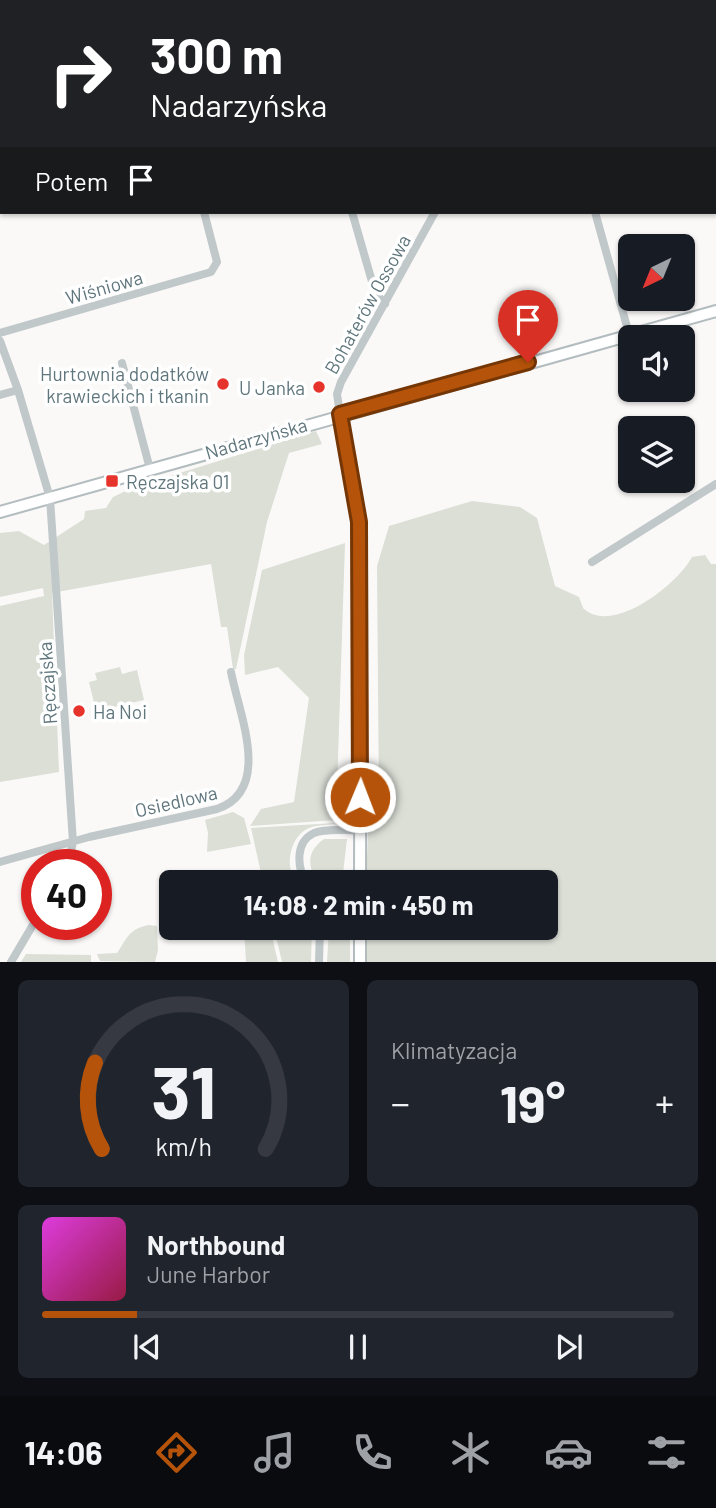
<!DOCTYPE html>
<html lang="pl">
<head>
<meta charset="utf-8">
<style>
	:root { --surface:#171b24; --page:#20242c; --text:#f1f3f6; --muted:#9ea1a6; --line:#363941; --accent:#b45309 }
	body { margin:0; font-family:Barlow,sans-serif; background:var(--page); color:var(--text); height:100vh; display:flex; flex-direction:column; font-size:26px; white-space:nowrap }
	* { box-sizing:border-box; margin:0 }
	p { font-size:23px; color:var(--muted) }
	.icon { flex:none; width:38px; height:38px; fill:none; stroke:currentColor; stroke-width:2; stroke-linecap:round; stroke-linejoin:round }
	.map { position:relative; height:962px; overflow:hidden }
	.sheet { display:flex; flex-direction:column; gap:18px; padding:18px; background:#0d0f14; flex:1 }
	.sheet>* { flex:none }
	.banner { position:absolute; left:0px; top:0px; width:718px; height:214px; box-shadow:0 2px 5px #0004; background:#202124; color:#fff; overflow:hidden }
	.needle { width:46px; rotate:223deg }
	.controls { position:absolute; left:618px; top:234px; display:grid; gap:14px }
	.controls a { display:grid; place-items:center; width:77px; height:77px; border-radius:10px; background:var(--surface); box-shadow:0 2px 5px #0004; font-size:35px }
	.speed { position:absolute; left:21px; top:849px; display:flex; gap:14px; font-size:35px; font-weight:700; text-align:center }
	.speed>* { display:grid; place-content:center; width:91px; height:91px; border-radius:50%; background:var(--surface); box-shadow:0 2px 5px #0004; line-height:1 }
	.speed .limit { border:10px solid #d22; background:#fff; color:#111 }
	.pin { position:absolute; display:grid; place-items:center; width:60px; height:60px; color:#fff; margin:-72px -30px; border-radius:50% 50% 50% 0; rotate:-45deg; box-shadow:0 0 7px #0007 }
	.pin .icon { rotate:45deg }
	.me { position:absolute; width:77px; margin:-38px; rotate:1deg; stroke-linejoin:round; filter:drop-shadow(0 0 5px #0008) }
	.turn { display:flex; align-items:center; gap:24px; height:147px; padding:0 35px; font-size:32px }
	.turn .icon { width:91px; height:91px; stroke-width:2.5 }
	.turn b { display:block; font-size:49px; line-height:60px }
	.then { display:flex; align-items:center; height:66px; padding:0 35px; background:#0003; gap:14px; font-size:26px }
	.big { font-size:52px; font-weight:700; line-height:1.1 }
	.sheet .widget { flex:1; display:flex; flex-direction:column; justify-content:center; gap:10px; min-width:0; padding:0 24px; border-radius:10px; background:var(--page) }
	.sheet .dial { align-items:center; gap:0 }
	.dial svg { height:182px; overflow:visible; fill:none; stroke:var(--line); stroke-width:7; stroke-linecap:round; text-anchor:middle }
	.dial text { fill:var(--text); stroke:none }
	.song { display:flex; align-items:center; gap:21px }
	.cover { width:84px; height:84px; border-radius:10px; background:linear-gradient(135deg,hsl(300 70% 55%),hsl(340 70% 35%)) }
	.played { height:7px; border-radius:4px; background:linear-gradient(90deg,var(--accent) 15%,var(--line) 15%) }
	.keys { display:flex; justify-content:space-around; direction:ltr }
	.heat { display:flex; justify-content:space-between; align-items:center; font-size:38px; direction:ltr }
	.sheet .tiles { flex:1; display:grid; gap:18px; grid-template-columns:1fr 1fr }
	.widget:last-child { grid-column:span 2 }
	.trip { position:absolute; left:159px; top:870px; width:399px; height:70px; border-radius:10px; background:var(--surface); box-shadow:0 2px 5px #0004; font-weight:700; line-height:70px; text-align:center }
	.tab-bar { display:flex; height:112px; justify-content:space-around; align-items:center; background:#090b0e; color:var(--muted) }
	.tab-bar .icon { width:49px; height:49px }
	.tab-bar .active { color:var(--accent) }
	.tab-bar b { font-size:32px; color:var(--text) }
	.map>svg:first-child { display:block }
</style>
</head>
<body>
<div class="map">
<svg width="716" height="962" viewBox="0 0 716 962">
	<rect width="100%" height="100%" fill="#faf9f8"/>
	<path fill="#dbdfd6" d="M 316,431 L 322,444 L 289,453 L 267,522 L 236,669 L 233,669 L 227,627 L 221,627 L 211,564 L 52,593 L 59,772 L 0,782 L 0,606 L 44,596 L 43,588 L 0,597 L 0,533 L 19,531 L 44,545 L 84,519 L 85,511 L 106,508 L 113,497 L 134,487 Z
		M 472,501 L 520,507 L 537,518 L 555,586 L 579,597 L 583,608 C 612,636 677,585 692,557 L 705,555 L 711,564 L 716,564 L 716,962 L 365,962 L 366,928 L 546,928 L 546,882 L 366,882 L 369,810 L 379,805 L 377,566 L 389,526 Z
		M 345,543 L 336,820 L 250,826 L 261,809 L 294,802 L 309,698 L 278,667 L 245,675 L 244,655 L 262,570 Z
		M 120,667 L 122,674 L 137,670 L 144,700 L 96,711 L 89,682 L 97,680 L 95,673 Z
		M 233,812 L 244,818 L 251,844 L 207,852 L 208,833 L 205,820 Z
		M 336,823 C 329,826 318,824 309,828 C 290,836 284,866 296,882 L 263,882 L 251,828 Z
		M 324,839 L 347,839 L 342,882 L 317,882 C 307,865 307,851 324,839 Z
		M 149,925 L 157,926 L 158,950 L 155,962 L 100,961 L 97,954 L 117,953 C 127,939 128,929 149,925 Z
		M 244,928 L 270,928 L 278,962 L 246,962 Z
		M 274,928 L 312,928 L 311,962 L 282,962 Z
		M 329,928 L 350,928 L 350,962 L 327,962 Z
		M 26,954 L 91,955 L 91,962 L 21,962 Z"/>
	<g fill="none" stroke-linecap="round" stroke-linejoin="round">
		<g stroke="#b3bcbf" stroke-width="14">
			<path id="secondary" d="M 340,414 L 357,503 L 361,554 L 360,882
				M 0,512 L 716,311
				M 360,928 L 360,962"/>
		</g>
		<path stroke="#c1c8ca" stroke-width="8" d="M 142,0 L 142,2
			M 291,0 L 292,2
			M 537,0 L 538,2
			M 647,0 L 648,2
			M 80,2 L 86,0
			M 424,2 L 430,0
			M 551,2 L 552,0
			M 619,2 L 625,0
			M 0,23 L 2,22
			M 0,107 L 2,107
			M 352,212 L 375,292 L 385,304
			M 595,212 L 629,334
			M 0,333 L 211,272 L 217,262 L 204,212
			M 0,341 L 18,390 L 50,498 L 73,842 L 68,864
			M 122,363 L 150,469
			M 0,395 L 18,390
			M 340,414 L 337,394 L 341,382 L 435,212
			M 592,562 L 716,484
			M 0,862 L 89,837 L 217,809 C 273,790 239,714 231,672
			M 306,882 C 297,867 295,842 314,833 C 327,828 346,831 359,830
			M 11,962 L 37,918
			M 319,962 L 320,928"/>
		<use href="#secondary" stroke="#fff" stroke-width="10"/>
	</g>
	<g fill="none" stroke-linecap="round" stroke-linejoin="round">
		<g stroke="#753606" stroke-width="18">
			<path id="route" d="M 360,797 L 359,522 L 340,414 L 528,362"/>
		</g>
		<use href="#route" stroke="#b45309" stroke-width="12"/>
	</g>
	<g fill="#e6332b" stroke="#fff" stroke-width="2.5">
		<circle cx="223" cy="384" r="7"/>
		<circle cx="319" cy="387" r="7"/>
		<rect x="105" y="474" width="14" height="14" rx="3.5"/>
		<circle cx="79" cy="711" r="7"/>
	</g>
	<g text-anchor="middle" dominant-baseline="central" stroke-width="7" stroke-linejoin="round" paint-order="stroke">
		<g font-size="19" fill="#5f767d" stroke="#fff">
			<text transform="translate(104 287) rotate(-16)">Wiśniowa</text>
			<text transform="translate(367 304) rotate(-61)">Bohaterów Ossowa</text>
			<text transform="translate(256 438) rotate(-16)">Nadarzyńska</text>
			<text transform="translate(47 683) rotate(-94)">Ręczajska</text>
			<text transform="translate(176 801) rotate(-13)">Osiedlowa</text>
		</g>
		<g font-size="19" fill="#5f767d" stroke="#fff" text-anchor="end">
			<text x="209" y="373">Hurtownia dodatków<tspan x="209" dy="22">krawieckich i tkanin</tspan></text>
			<text x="305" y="387">U Janka</text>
			<text x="126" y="481" text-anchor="start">Ręczajska 01</text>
			<text x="93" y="711" text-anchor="start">Ha Noi</text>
		</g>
	</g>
</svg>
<div class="controls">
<a><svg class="needle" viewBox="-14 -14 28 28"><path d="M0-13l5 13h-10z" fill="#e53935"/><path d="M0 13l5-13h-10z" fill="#9ea1a6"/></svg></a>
<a><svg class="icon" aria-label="sound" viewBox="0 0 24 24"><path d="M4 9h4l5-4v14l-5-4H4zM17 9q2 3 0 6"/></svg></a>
<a><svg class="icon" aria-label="layers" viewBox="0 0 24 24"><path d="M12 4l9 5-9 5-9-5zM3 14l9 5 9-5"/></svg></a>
</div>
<div class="speed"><div class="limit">40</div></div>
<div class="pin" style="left:528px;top:362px;background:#d93025"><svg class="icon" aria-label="arrive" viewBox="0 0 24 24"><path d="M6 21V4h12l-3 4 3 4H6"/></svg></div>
<svg class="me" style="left:360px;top:797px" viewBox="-20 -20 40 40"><circle r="17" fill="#b45309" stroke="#fff" stroke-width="3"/><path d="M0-11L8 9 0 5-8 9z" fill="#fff"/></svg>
<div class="trip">14:08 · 2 min · 450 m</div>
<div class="banner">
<div class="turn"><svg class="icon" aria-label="right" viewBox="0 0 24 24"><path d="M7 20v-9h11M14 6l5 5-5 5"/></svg><div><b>300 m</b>Nadarzyńska</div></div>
<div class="then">Potem<svg class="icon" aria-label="arrive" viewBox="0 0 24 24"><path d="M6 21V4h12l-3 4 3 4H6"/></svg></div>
</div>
</div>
<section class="sheet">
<div class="tiles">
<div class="widget dial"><svg viewBox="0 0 100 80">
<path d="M14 69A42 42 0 1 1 86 69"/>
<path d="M14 69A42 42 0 0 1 11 31" stroke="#b45309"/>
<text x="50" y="56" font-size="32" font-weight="700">31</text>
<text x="50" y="72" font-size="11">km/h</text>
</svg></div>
<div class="widget"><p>Klimatyzacja</p>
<div class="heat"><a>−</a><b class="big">19°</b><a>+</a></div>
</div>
<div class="widget">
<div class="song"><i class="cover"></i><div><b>Northbound</b><p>June Harbor</p></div></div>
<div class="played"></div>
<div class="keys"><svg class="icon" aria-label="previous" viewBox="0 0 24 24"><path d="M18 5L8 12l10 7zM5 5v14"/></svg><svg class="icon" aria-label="pause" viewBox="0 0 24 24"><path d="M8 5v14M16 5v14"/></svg><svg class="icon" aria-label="next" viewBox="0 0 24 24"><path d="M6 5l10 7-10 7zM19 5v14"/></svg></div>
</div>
</div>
</section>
<nav class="tab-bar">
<b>14:06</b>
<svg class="icon active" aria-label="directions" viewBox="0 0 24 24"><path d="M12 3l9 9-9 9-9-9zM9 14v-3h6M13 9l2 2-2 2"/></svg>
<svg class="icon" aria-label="music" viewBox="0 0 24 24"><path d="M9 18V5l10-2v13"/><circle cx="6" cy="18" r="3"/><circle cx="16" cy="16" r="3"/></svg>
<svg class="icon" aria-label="phone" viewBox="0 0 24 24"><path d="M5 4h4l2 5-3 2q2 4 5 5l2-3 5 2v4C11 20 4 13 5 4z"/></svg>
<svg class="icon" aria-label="climate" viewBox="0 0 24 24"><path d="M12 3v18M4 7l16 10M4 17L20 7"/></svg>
<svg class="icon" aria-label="car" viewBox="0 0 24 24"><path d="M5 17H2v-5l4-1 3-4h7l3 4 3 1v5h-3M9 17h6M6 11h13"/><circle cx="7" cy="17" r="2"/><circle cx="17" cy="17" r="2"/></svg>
<svg class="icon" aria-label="filters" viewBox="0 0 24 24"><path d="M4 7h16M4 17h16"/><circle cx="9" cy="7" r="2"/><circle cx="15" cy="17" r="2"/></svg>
</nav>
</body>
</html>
